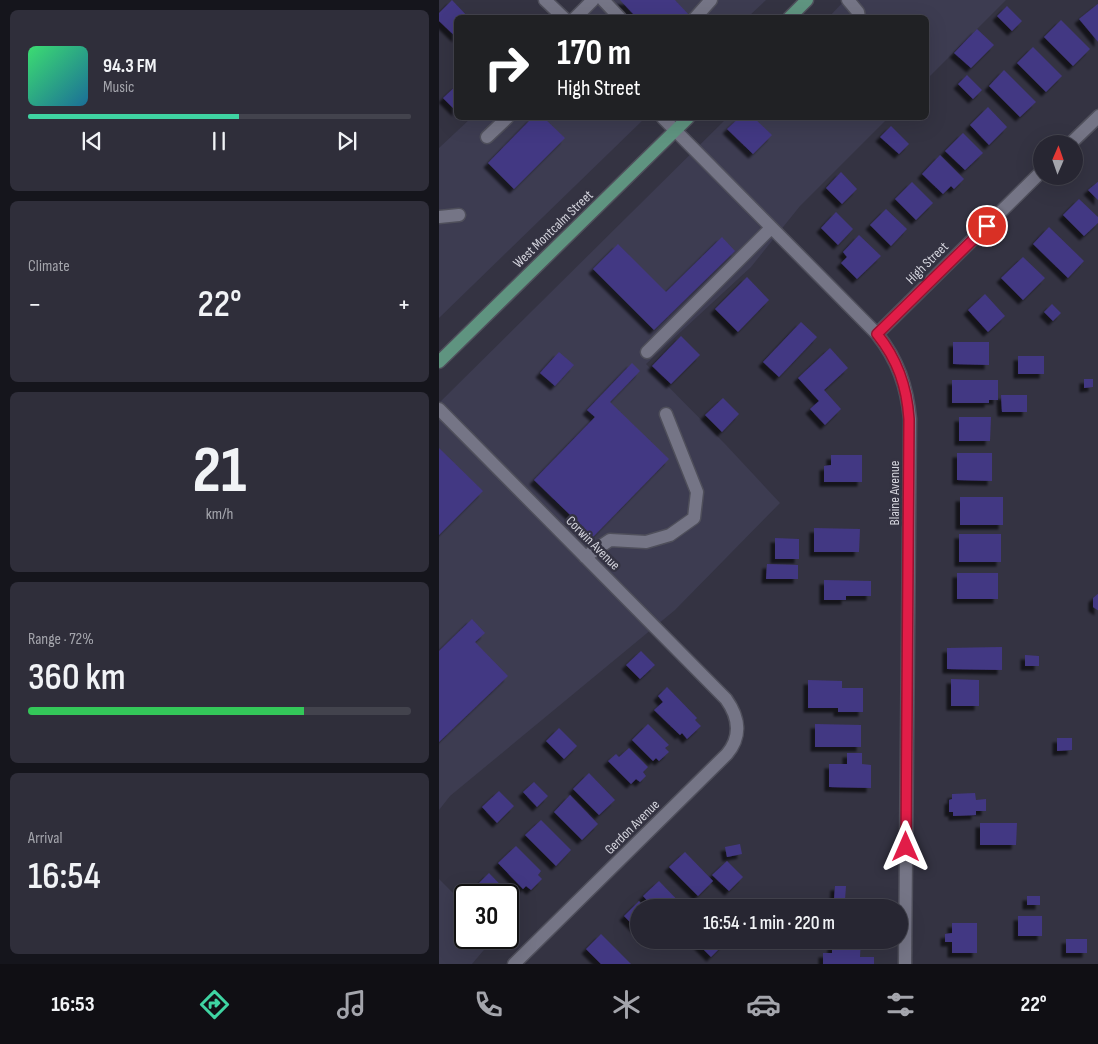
<!DOCTYPE html>
<html lang="en">
<head>
<meta charset="utf-8">
<style>
	:root { --surface:#272632; --page:#2f2e3a; --text:#f1f3f6; --muted:#a4a5ac; --line:#43434d; --accent:#3fd4a2 }
	body { margin:0; font-family:"Sofia Sans Condensed",sans-serif; background:var(--page); color:var(--text); height:100vh; display:flex; flex-direction:column; font-size:19px; white-space:nowrap }
	* { box-sizing:border-box; margin:0 }
	p { font-size:16px; color:var(--muted) }
	.icon { flex:none; width:28px; height:28px; fill:none; stroke:currentColor; stroke-width:2; stroke-linecap:round; stroke-linejoin:round }
	.map { position:relative; flex:1; overflow:hidden }
	.side { display:flex; flex-direction:column; gap:10px; padding:10px; background:#15151c; width:439px }
	.side>* { flex:none }
	.guide { position:absolute; left:15px; top:15px; width:475px; height:105px; border-radius:8px; box-shadow:0 5px 20px #0002,0 0 0 1px var(--line); background:#202124; color:#fff; overflow:hidden }
	.needle { width:32px; rotate:2deg }
	.fabs { position:absolute; left:594px; top:135px; display:grid; gap:10px }
	.fabs a { display:grid; place-items:center; width:50px; height:50px; border-radius:50%; background:var(--surface); box-shadow:0 5px 20px #0002,0 0 0 1px var(--line); font-size:25px }
	.speed { position:absolute; left:15px; top:884px; display:flex; gap:10px; font-size:25px; font-weight:700; text-align:center }
	.speed>* { display:grid; place-content:center; width:65px; height:65px; border-radius:50%; background:var(--surface); box-shadow:0 5px 20px #0002,0 0 0 1px var(--line); line-height:1 }
	.speed .limit { border:2px solid #111; border-radius:8px; background:#fff; color:#111 }
	.pin { position:absolute; display:grid; place-items:center; width:42px; height:42px; color:#fff; margin:-21px; border:2px solid #fff; border-radius:50%; box-shadow:0 1px 5px #0007 }
	.me { position:absolute; width:55px; margin:-28px; rotate:0deg; stroke-linejoin:round; filter:drop-shadow(0 0 4px #0008) }
	.turn { display:flex; align-items:center; gap:18px; height:105px; padding:0 20px; font-size:22px }
	.turn .icon { width:65px; height:65px; stroke-width:2.5 }
	.turn b { display:block; font-size:35px; line-height:42px }
	.big { font-size:38px; font-weight:600; line-height:1.1 }
	.side .widget { flex:1; display:flex; flex-direction:column; justify-content:center; gap:8px; min-width:0; padding:0 18px; border-radius:8px; background:var(--page) }
	.side .dial { align-items:center; gap:0 }
	.dial b { font-size:65px; line-height:1 }
	.song { display:flex; align-items:center; gap:15px }
	.cover { width:60px; height:60px; border-radius:8px; background:linear-gradient(135deg,hsl(140 70% 55%),hsl(200 70% 35%)) }
	.played { height:5px; border-radius:2px; background:linear-gradient(90deg,var(--accent) 55%,var(--line) 55%) }
	.keys { display:flex; justify-content:space-around; direction:ltr }
	.heat { display:flex; justify-content:space-between; align-items:center; font-size:28px; direction:ltr }
	.charge { height:8px; border-radius:4px; background:linear-gradient(90deg,#34c759 72%,var(--line) 0) }
	.trip { position:absolute; left:191px; top:899px; width:278px; height:50px; border-radius:25px; background:var(--surface); box-shadow:0 5px 20px #0002,0 0 0 1px var(--line); font-weight:600; line-height:50px; text-align:center }
	.menu { display:flex; height:80px; justify-content:space-around; align-items:center; background:#100f14; color:var(--muted) }
	.menu .icon { width:35px; height:35px }
	.menu .active { color:var(--accent) }
	.menu b { font-size:22px; color:var(--text) }
	main { display:flex; flex:1; min-height:0 }
	.map>svg:first-child { display:block }
</style>
</head>
<body>
<main>
<section class="side">
<div class="widget">
<div class="song"><i class="cover"></i><div><b>94.3 FM</b><p>Music</p></div></div>
<div class="played"></div>
<div class="keys"><svg class="icon" aria-label="previous" viewBox="0 0 24 24"><path d="M18 5L8 12l10 7zM5 5v14"/></svg><svg class="icon" aria-label="pause" viewBox="0 0 24 24"><path d="M8 5v14M16 5v14"/></svg><svg class="icon" aria-label="next" viewBox="0 0 24 24"><path d="M6 5l10 7-10 7zM19 5v14"/></svg></div>
</div>
<div class="widget"><p>Climate</p>
<div class="heat"><a>−</a><b class="big">22°</b><a>+</a></div>
</div>
<div class="widget dial"><b>21</b><p>km/h</p></div>
<div class="widget"><p>Range · 72%</p><b class="big">360 km</b><div class="charge"></div></div>
<div class="widget"><p>Arrival</p><b class="big">16:54</b></div>
</section>
<div class="map">
<svg width="660" height="964" viewBox="0 0 660 964">
	<defs>
		<filter id="shadow"><feDropShadow dx="-4.5" dy="4.5" stdDeviation="1" flood-color="#0009"/></filter>
	</defs>
	<rect width="100%" height="100%" fill="#343342"/>
	<path fill="#3d3c51" d="M 143,0 L 327,0 L 309,17 L 129,18 Z
		M 406,0 L 567,0 L 488,79 L 488,18 L 389,18 Z
		M 32,118 L 206,118 L 0,318 L 0,148 Z
		M 288,118 L 449,118 L 361,206 L 312,267 L 207,364 L 287,445 L 341,503 L 236,610 L 11,796 L 0,810 L 0,403 Z
		M 0,879 L 26,905 L 26,938 L 55,938 L 33,964 L 0,964 Z"/>
	<path fill="#433783" filter="url(#shadow)" d="M 13,0 L 30,18 L 18,18 L 18,38 L 0,21 L 0,13 Z
		M 181,0 L 236,0 L 250,15 L 247,18 L 198,18 Z
		M 660,3 L 660,43 L 640,19 Z
		M 568,6 L 583,21 L 573,31 L 558,16 Z
		M 622,20 L 651,49 L 634,66 L 605,37 Z
		M 538,29 L 555,45 L 532,68 L 515,53 Z
		M 594,47 L 623,76 L 607,92 L 578,63 Z
		M 565,70 L 597,102 L 581,117 L 550,86 Z
		M 528,75 L 543,90 L 534,99 L 519,84 Z
		M 18,85 L 18,112 L 4,98 Z
		M 549,107 L 568,127 L 550,145 L 531,125 Z
		M 93,118 L 105,118 L 126,138 L 75,189 L 49,163 Z
		M 300,118 L 315,118 L 333,135 L 314,154 L 288,129 Z
		M 452,126 L 470,144 L 460,154 L 441,137 Z
		M 524,133 L 544,153 L 526,170 L 506,151 Z
		M 501,155 L 525,179 L 515,189 L 512,186 L 504,194 L 483,174 Z
		M 402,172 L 418,189 L 403,204 L 387,188 Z
		M 660,181 L 660,201 L 649,190 Z
		M 473,182 L 494,203 L 477,220 L 456,199 Z
		M 640,199 L 660,218 L 660,222 L 645,236 L 624,215 Z
		M 447,209 L 468,229 L 452,246 L 431,225 Z
		M 397,212 L 414,229 L 399,245 L 382,228 Z
		M 610,227 L 645,261 L 629,278 L 594,244 Z
		M 420,235 L 442,256 L 418,279 L 402,263 L 408,257 L 404,252 Z
		M 283,237 L 296,251 L 215,330 L 154,269 L 179,244 L 227,292 Z
		M 584,257 L 606,278 L 584,300 L 562,278 Z
		M 308,277 L 330,300 L 299,332 L 276,309 Z
		M 546,294 L 566,316 L 549,332 L 529,310 Z
		M 613,304 L 622,313 L 614,321 L 605,312 Z
		M 362,322 L 378,337 L 340,377 L 324,362 Z
		M 242,336 L 261,355 L 232,384 L 213,366 Z
		M 514,342 L 550,342 L 550,365 L 514,364 Z
		M 391,348 L 409,368 L 385,390 L 402,409 L 386,425 L 371,409 L 380,401 L 359,378 Z
		M 120,352 L 135,365 L 116,386 L 101,373 Z
		M 579,356 L 605,356 L 605,374 L 579,374 Z
		M 193,363 L 201,371 L 171,402 L 230,459 L 154,537 L 95,480 L 156,417 L 148,410 Z
		M 645,379 L 654,379 L 654,387 L 645,388 Z
		M 513,380 L 559,380 L 559,400 L 550,400 L 550,403 L 513,403 Z
		M 562,395 L 588,395 L 588,412 L 563,412 Z
		M 284,398 L 300,414 L 283,432 L 266,415 Z
		M 520,417 L 552,417 L 551,441 L 520,441 Z
		M 0,448 L 44,491 L 0,535 Z
		M 518,453 L 553,453 L 553,481 L 518,480 Z
		M 392,455 L 423,455 L 423,482 L 385,482 L 385,466 L 392,465 Z
		M 521,497 L 564,497 L 564,525 L 521,525 Z
		M 375,528 L 421,529 L 420,552 L 375,552 Z
		M 520,534 L 562,534 L 562,562 L 520,562 Z
		M 336,538 L 360,539 L 360,559 L 336,559 Z
		M 328,564 L 359,565 L 359,579 L 327,579 Z
		M 518,573 L 559,573 L 559,599 L 518,599 Z
		M 385,580 L 432,581 L 432,596 L 407,596 L 407,600 L 385,600 Z
		M 660,593 L 660,611 L 654,607 L 654,598 Z
		M 33,619 L 46,633 L 36,642 L 69,676 L 0,742 L 0,651 Z
		M 563,647 L 563,670 L 508,669 L 508,648 Z
		M 202,651 L 216,665 L 201,679 L 187,665 Z
		M 586,655 L 600,656 L 600,666 L 586,666 Z
		M 512,679 L 540,680 L 540,706 L 512,706 Z
		M 369,680 L 403,681 L 403,688 L 424,688 L 424,712 L 399,712 L 399,708 L 369,708 Z
		M 228,687 L 258,718 L 256,720 L 262,726 L 248,739 L 243,733 L 241,735 L 215,710 L 224,702 L 219,696 Z
		M 209,724 L 230,745 L 226,748 L 230,752 L 220,761 L 217,758 L 214,761 L 193,740 Z
		M 376,724 L 422,725 L 422,747 L 376,747 Z
		M 120,728 L 138,746 L 125,759 L 107,741 Z
		M 618,738 L 633,738 L 633,750 L 618,751 Z
		M 190,748 L 209,767 L 204,772 L 207,776 L 201,782 L 197,779 L 192,784 L 169,761 L 177,754 L 180,757 Z
		M 408,753 L 423,753 L 423,764 L 432,765 L 432,788 L 390,787 L 390,764 L 408,764 Z
		M 150,773 L 176,800 L 160,815 L 134,789 Z
		M 95,782 L 109,796 L 98,807 L 84,792 Z
		M 60,791 L 75,806 L 58,823 L 43,807 Z
		M 536,793 L 537,800 L 547,799 L 547,811 L 537,811 L 537,815 L 514,816 L 514,812 L 510,812 L 510,800 L 513,799 L 513,794 Z
		M 131,795 L 159,824 L 143,840 L 115,812 Z
		M 102,820 L 132,850 L 117,866 L 86,835 Z
		M 541,823 L 578,823 L 577,845 L 541,845 Z
		M 301,844 L 303,854 L 288,857 L 286,847 Z
		M 77,846 L 102,871 L 99,875 L 103,879 L 92,890 L 87,886 L 84,889 L 59,863 Z
		M 246,852 L 274,881 L 259,896 L 230,867 Z
		M 288,861 L 304,877 L 290,891 L 273,875 Z
		M 50,873 L 77,901 L 69,909 L 69,895 L 34,895 L 31,892 Z
		M 220,881 L 246,908 L 215,908 L 204,896 Z
		M 396,886 L 407,886 L 406,900 L 395,900 Z
		M 588,896 L 601,896 L 601,905 L 588,905 Z
		M 200,901 L 206,908 L 200,908 L 200,931 L 185,916 Z
		M 579,916 L 603,916 L 603,936 L 579,936 Z
		M 513,923 L 538,923 L 538,953 L 513,953 L 513,942 L 506,942 L 506,934 L 513,933 Z
		M 162,934 L 192,964 L 162,964 L 147,949 Z
		M 627,939 L 648,939 L 648,953 L 627,953 Z
		M 255,940 L 283,940 L 286,943 L 272,957 Z
		M 393,940 L 422,940 L 421,957 L 435,957 L 435,964 L 384,964 L 384,953 L 393,953 Z"/>
	<g fill="none" stroke-linecap="round" stroke-linejoin="round">
		<g stroke="#4f4f5b" stroke-width="15">
			<path id="minor" d="M 106,0 L 125,18
				M 164,0 L 181,18
				M 409,0 L 419,12 L 420,18
				M 136,18 L 154,0
				M 256,18 L 272,0
				M 224,118 L 438,334 C 459,360 468,387 471,419 L 466,964
				M 48,137 L 68,118
				M 631,144 L 660,116
				M 0,217 L 20,215
				M 438,334 L 602,172
				M 208,352 L 332,228
				M 0,409 L 287,699 C 300,717 303,736 288,754 L 75,964
				M 146,557 L 171,540 L 207,542 L 231,535 L 255,518 L 258,492 L 227,414"/>
		</g>
		<g stroke="#4f4f5b" stroke-width="15">
			<path id="major" d="M 350,18 L 368,0
				M 0,362 L 249,118"/>
		</g>
		<use href="#minor" stroke="#757586" stroke-width="12"/>
		<use href="#major" stroke="#5f9480" stroke-width="12"/>
	</g>
	<g fill="none" stroke-linecap="round" stroke-linejoin="round">
		<g stroke="#92132f" stroke-width="12">
			<path id="route" d="M 467,847 L 470,419 C 468,387 459,360 438,334 L 548,226"/>
		</g>
		<use href="#route" stroke="#e11d48" stroke-width="9"/>
	</g>
	<g text-anchor="middle" dominant-baseline="central" stroke-width="5" stroke-linejoin="round" paint-order="stroke">
		<g font-size="14" fill="#d4d4dd" stroke="#343342">
			<text transform="translate(114 229) rotate(-44)">West Montcalm Street</text>
			<text transform="translate(488 263) rotate(-45)">High Street</text>
			<text transform="translate(455 493) rotate(-90)">Blaine Avenue</text>
			<text transform="translate(154 543) rotate(45)">Corwin Avenue</text>
			<text transform="translate(193 827) rotate(-45)">Gerdon Avenue</text>
		</g>
	</g>
</svg>
<div class="fabs">
<a><svg class="needle" viewBox="-14 -14 28 28"><path d="M0-13l5 13h-10z" fill="#e53935"/><path d="M0 13l5-13h-10z" fill="#a4a5ac"/></svg></a>
</div>
<div class="speed"><div class="limit">30</div></div>
<div class="pin" style="left:548px;top:226px;background:#d93025"><svg class="icon" aria-label="arrive" viewBox="0 0 24 24"><path d="M6 21V4h12l-3 4 3 4H6"/></svg></div>
<svg class="me" style="left:467px;top:847px" viewBox="-20 -20 40 40"><path d="M0-17L14 15 0 8-14 15z" fill="#e11d48" stroke="#fff" stroke-width="4"/></svg>
<div class="trip">16:54 · 1 min · 220 m</div>
<div class="guide">
<div class="turn"><svg class="icon" aria-label="right" viewBox="0 0 24 24"><path d="M7 20v-9h11M14 6l5 5-5 5"/></svg><div><b>170 m</b>High Street</div></div>
</div>
</div>
</main>
<nav class="menu">
<b>16:53</b>
<svg class="icon active" aria-label="directions" viewBox="0 0 24 24"><path d="M12 3l9 9-9 9-9-9zM9 14v-3h6M13 9l2 2-2 2"/></svg>
<svg class="icon" aria-label="music" viewBox="0 0 24 24"><path d="M9 18V5l10-2v13"/><circle cx="6" cy="18" r="3"/><circle cx="16" cy="16" r="3"/></svg>
<svg class="icon" aria-label="phone" viewBox="0 0 24 24"><path d="M5 4h4l2 5-3 2q2 4 5 5l2-3 5 2v4C11 20 4 13 5 4z"/></svg>
<svg class="icon" aria-label="climate" viewBox="0 0 24 24"><path d="M12 3v18M4 7l16 10M4 17L20 7"/></svg>
<svg class="icon" aria-label="car" viewBox="0 0 24 24"><path d="M5 17H2v-5l4-1 3-4h7l3 4 3 1v5h-3M9 17h6M6 11h13"/><circle cx="7" cy="17" r="2"/><circle cx="17" cy="17" r="2"/></svg>
<svg class="icon" aria-label="filters" viewBox="0 0 24 24"><path d="M4 7h16M4 17h16"/><circle cx="9" cy="7" r="2"/><circle cx="15" cy="17" r="2"/></svg>
<b>22°</b>
</nav>
</body>
</html>
